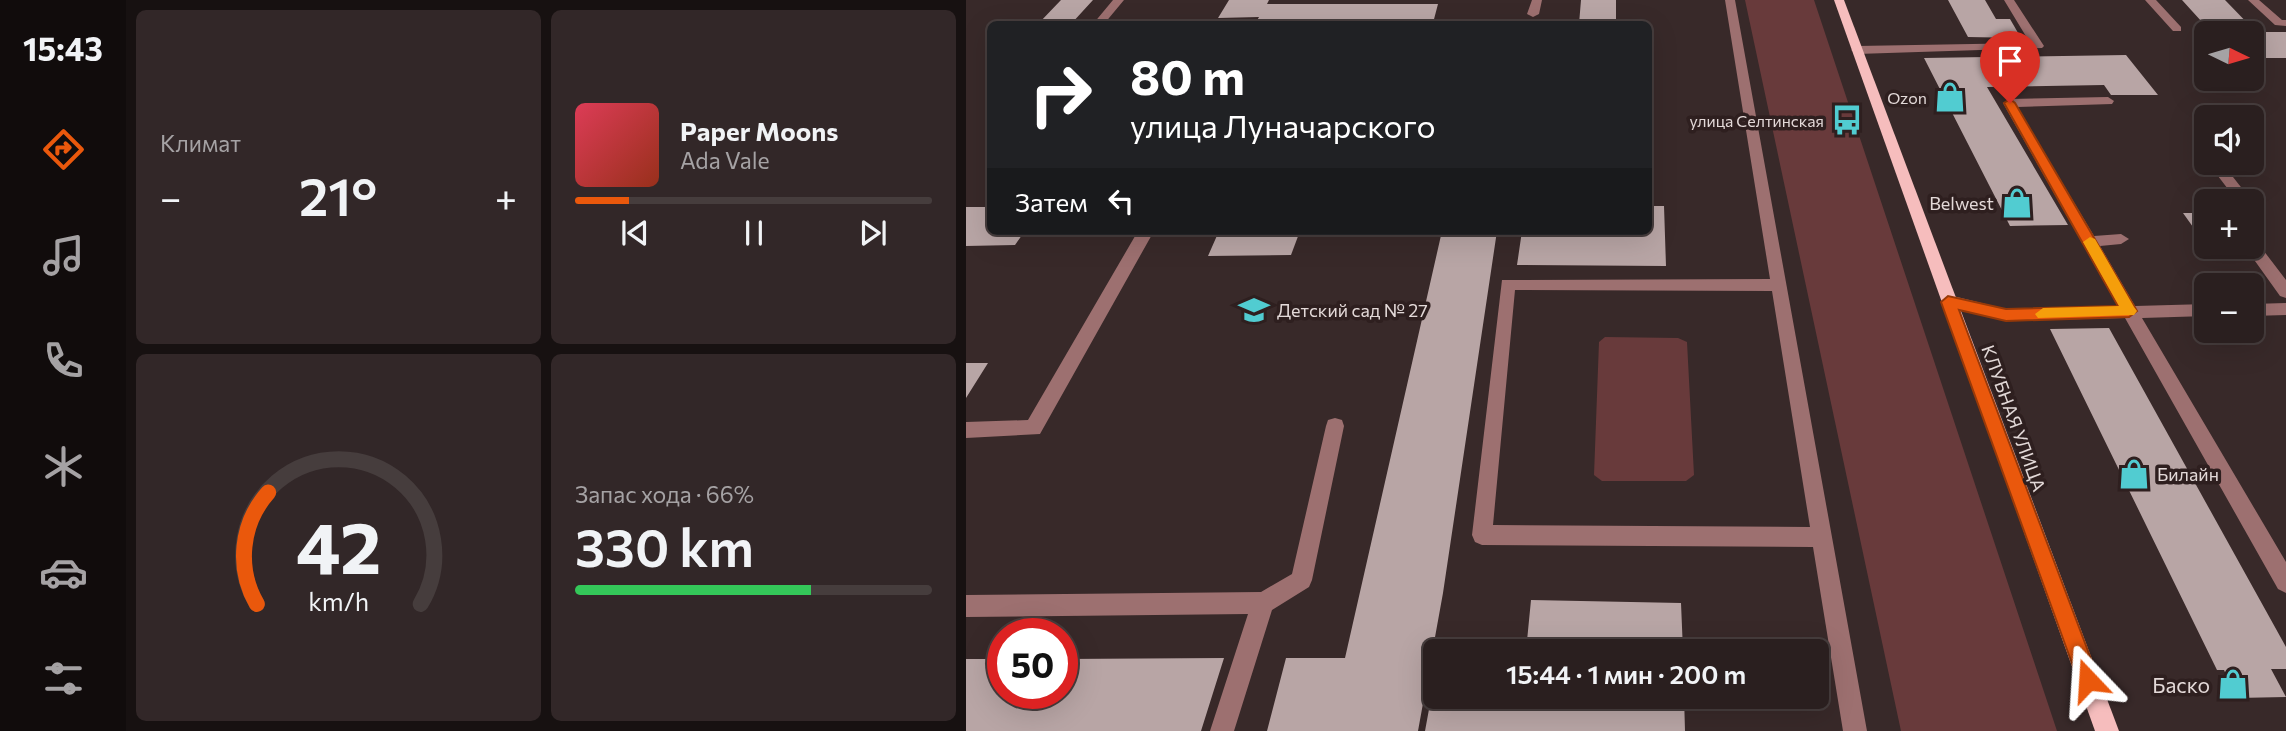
<!DOCTYPE html>
<html lang="ru">
<head>
<meta charset="utf-8">
<style>
	:root { --surface:#2a1f1f; --page:#322728; --text:#f1f3f6; --muted:#a5a2a4; --line:#463d3d; --accent:#ea580c }
	body { margin:0; font-family:Commissioner,sans-serif; background:var(--page); color:var(--text); height:100vh; display:flex; flex-direction:column; font-size:26px; white-space:nowrap }
	* { box-sizing:border-box; margin:0 }
	p { font-size:23px; color:var(--muted) }
	.icon { flex:none; width:38px; height:38px; fill:none; stroke:currentColor; stroke-width:2; stroke-linecap:round; stroke-linejoin:round }
	.map { position:relative; flex:1; overflow:hidden }
	.sheet { display:flex; flex-direction:column; gap:10px; padding:10px; background:#171111; width:840px }
	.sheet>* { flex:none }
	.banner { position:absolute; left:21px; top:21px; width:665px; height:214px; border-radius:10px; box-shadow:0 7px 28px #0002,0 0 0 2px var(--line); background:#202124; color:#fff; overflow:hidden }
	.needle { width:46px; rotate:95deg }
	.controls { position:absolute; left:1228px; top:21px; display:grid; gap:14px }
	.controls a { display:grid; place-items:center; width:70px; height:70px; border-radius:10px; background:var(--surface); box-shadow:0 7px 28px #0002,0 0 0 2px var(--line); font-size:35px }
	.speed { position:absolute; left:21px; top:618px; display:flex; gap:14px; font-size:35px; font-weight:700; text-align:center }
	.speed>* { display:grid; place-content:center; width:91px; height:91px; border-radius:50%; background:var(--surface); box-shadow:0 7px 28px #0002,0 0 0 2px var(--line); line-height:1 }
	.speed .limit { border:10px solid #d22; background:#fff; color:#111 }
	.pin { position:absolute; display:grid; place-items:center; width:60px; height:60px; color:#fff; margin:-72px -30px; border-radius:50% 50% 50% 0; rotate:-45deg; box-shadow:0 0 7px #0007 }
	.pin .icon { rotate:45deg }
	.me { position:absolute; width:77px; margin:-38px; rotate:340deg; stroke-linejoin:round; filter:drop-shadow(0 0 5px #0008) }
	.turn { display:flex; align-items:center; gap:24px; height:147px; padding:0 28px; font-size:32px }
	.turn .icon { width:91px; height:91px; stroke-width:2.5 }
	.turn b { display:block; font-size:49px; line-height:60px }
	.then { display:flex; align-items:center; height:66px; padding:0 28px; background:#0003; gap:14px; font-size:26px }
	.big { font-size:52px; font-weight:600; line-height:1.1 }
	.sheet .tile { flex:1; display:flex; flex-direction:column; justify-content:center; gap:10px; min-width:0; padding:0 24px; border-radius:10px; background:var(--page) }
	.sheet .dial { align-items:center; gap:0 }
	.dial svg { height:182px; overflow:visible; fill:none; stroke:var(--line); stroke-width:7; stroke-linecap:round; text-anchor:middle }
	.dial text { fill:var(--text); stroke:none }
	.song { display:flex; align-items:center; gap:21px }
	.cover { width:84px; height:84px; border-radius:10px; background:linear-gradient(135deg,hsl(350 70% 55%),hsl(10 70% 35%)) }
	.played { height:7px; border-radius:4px; background:linear-gradient(90deg,var(--accent) 15%,var(--line) 15%) }
	.keys { display:flex; justify-content:space-around; direction:ltr }
	.heat { display:flex; justify-content:space-between; align-items:center; font-size:38px; direction:ltr }
	.charge { height:10px; border-radius:5px; background:linear-gradient(90deg,#34c759 66%,var(--line) 0) }
	.sheet .tiles { flex:1; display:grid; gap:10px; grid-template-columns:repeat(2,1fr) }
	.trip { position:absolute; left:457px; top:639px; width:406px; height:70px; border-radius:10px; background:var(--surface); box-shadow:0 7px 28px #0002,0 0 0 2px var(--line); font-weight:600; line-height:70px; text-align:center }
	main { display:flex; flex:1; min-height:0 }
	.menu { display:flex; flex-direction:column; width:126px; justify-content:space-around; align-items:center; background:#110c0c; color:var(--muted) }
	.menu .icon { width:49px; height:49px }
	.menu .current { color:var(--accent) }
	.menu b { font-size:32px; color:var(--text) }
	.map>svg:first-child { display:block }
</style>
</head>
<body>
<main>
<nav class="menu">
<b>15:43</b>
<svg class="icon current" aria-label="directions" viewBox="0 0 24 24"><path d="M12 3l9 9-9 9-9-9zM9 14v-3h6M13 9l2 2-2 2"/></svg>
<svg class="icon" aria-label="music" viewBox="0 0 24 24"><path d="M9 18V5l10-2v13"/><circle cx="6" cy="18" r="3"/><circle cx="16" cy="16" r="3"/></svg>
<svg class="icon" aria-label="phone" viewBox="0 0 24 24"><path d="M5 4h4l2 5-3 2q2 4 5 5l2-3 5 2v4C11 20 4 13 5 4z"/></svg>
<svg class="icon" aria-label="climate" viewBox="0 0 24 24"><path d="M12 3v18M4 7l16 10M4 17L20 7"/></svg>
<svg class="icon" aria-label="car" viewBox="0 0 24 24"><path d="M5 17H2v-5l4-1 3-4h7l3 4 3 1v5h-3M9 17h6M6 11h13"/><circle cx="7" cy="17" r="2"/><circle cx="17" cy="17" r="2"/></svg>
<svg class="icon" aria-label="filters" viewBox="0 0 24 24"><path d="M4 7h16M4 17h16"/><circle cx="9" cy="7" r="2"/><circle cx="15" cy="17" r="2"/></svg>
</nav>
<section class="sheet">
<div class="tiles">
<div class="tile"><p>Климат</p>
<div class="heat"><a>−</a><b class="big">21°</b><a>+</a></div>
</div>
<div class="tile">
<div class="song"><i class="cover"></i><div><b>Paper Moons</b><p>Ada Vale</p></div></div>
<div class="played"></div>
<div class="keys"><svg class="icon" aria-label="previous" viewBox="0 0 24 24"><path d="M18 5L8 12l10 7zM5 5v14"/></svg><svg class="icon" aria-label="pause" viewBox="0 0 24 24"><path d="M8 5v14M16 5v14"/></svg><svg class="icon" aria-label="next" viewBox="0 0 24 24"><path d="M6 5l10 7-10 7zM19 5v14"/></svg></div>
</div>
<div class="tile dial"><svg viewBox="0 0 100 80">
<path d="M14 69A42 42 0 1 1 86 69"/>
<path d="M14 69A42 42 0 0 1 19 20" stroke="#ea580c"/>
<text x="50" y="56" font-size="32" font-weight="700">42</text>
<text x="50" y="72" font-size="11">km/h</text>
</svg></div>
<div class="tile"><p>Запас хода · 66%</p><b class="big">330 km</b><div class="charge"></div></div>
</div>
</section>
<div class="map">
<svg width="1320" height="731" viewBox="0 0 1320 731">
	<rect width="100%" height="100%" fill="#382929"/>
	<path fill="#683a3b" d="M 779,0 L 848,0 L 1091,731 L 935,731 Z
		M 639,337 L 712,338 L 721,342 L 728,475 L 720,481 L 636,481 L 628,475 L 633,342 Z"/>
	<path fill="#b8a5a5" d="M 95,0 L 127,0 L 105,24 L 72,24 Z
		M 263,0 L 303,0 L 301,4 L 472,4 L 467,23 L 289,24 L 293,17 L 252,18 Z
		M 615,0 L 650,0 L 650,24 L 613,24 Z
		M 982,0 L 1019,0 L 1030,19 L 1044,19 L 1055,38 L 1002,37 Z
		M 1216,0 L 1259,0 L 1290,32 L 1320,32 L 1320,58 L 1286,58 L 1286,33 L 1246,33 Z
		M 1160,55 L 1192,95 L 1145,95 L 1138,85 L 1021,87 L 1102,225 L 1044,226 L 958,58 Z
		M 682,206 L 698,206 L 700,266 L 551,265 L 556,231 L 682,231 Z
		M 0,207 L 24,207 L 24,231 L 59,231 L 49,245 L 0,246 Z
		M 1217,213 L 1241,213 L 1241,241 L 1237,241 Z
		M 253,231 L 334,231 L 325,255 L 242,256 Z
		M 476,231 L 531,231 L 477,593 L 452,731 L 301,731 L 320,658 L 379,658 Z
		M 1143,328 L 1320,647 L 1320,669 L 1305,669 L 1320,697 L 1271,698 L 1258,670 L 1251,670 L 1084,329 Z
		M 0,363 L 22,363 L 0,398 Z
		M 565,600 L 715,603 L 717,651 L 560,651 Z
		M 258,658 L 235,731 L 0,731 L 0,659 L 37,659 L 37,693 L 96,693 L 96,659 Z
		M 468,682 L 469,696 L 718,696 L 719,731 L 459,731 Z"/>
	<g fill="none" stroke-linecap="round" stroke-linejoin="round">
		<path fill="#9d7070" fill-rule="evenodd" d="M 147,0 L 158,0 L 138,24 L 127,24 Z
			M 566,0 L 576,0 L 573,14 L 567,17 L 561,14 Z
			M 759,0 L 769,0 L 901,731 L 877,731 L 847,547 L 516,545 L 509,542 L 506,535 L 536,280 L 804,279 ZM 549,290 L 806,291 L 844,527 L 527,525 Z
			M 1038,0 L 1048,0 L 1078,46 L 1076,48 L 891,54 L 885,50 L 891,46 L 1064,43 Z
			M 1179,0 L 1190,0 L 1215,27 L 1215,31 L 1207,31 Z
			M 1282,0 L 1293,0 L 1316,20 L 1320,20 L 1320,26 L 1309,25 Z
			M 1142,97 L 1148,101 L 1146,104 L 1051,107 L 1128,236 L 1155,234 L 1163,239 L 1155,244 L 1134,246 L 1169,306 L 1241,304 L 1241,316 L 1176,318 L 1320,562 L 1320,593 L 1312,589 L 1159,318 L 1040,321 L 977,305 L 975,301 L 983,295 L 1040,309 L 1152,306 L 1037,103 L 1043,99 Z
			M 1241,145 L 1241,156 L 1232,149 Z
			M 1242,163 L 1256,163 L 1278,191 L 1278,197 L 1272,201 L 1255,201 L 1265,193 Z
			M 172,231 L 188,231 L 74,434 L 0,438 L 0,422 L 62,420 Z
			M 1286,241 L 1291,242 L 1320,280 L 1320,298 L 1314,296 L 1279,247 L 1286,247 Z
			M 1320,303 L 1320,315 L 1286,316 L 1286,304 Z
			M 369,418 L 376,420 L 378,426 L 346,580 L 343,587 L 306,610 L 268,731 L 244,731 L 282,614 L 0,617 L 0,595 L 295,592 L 326,574 L 360,426 L 362,420 Z"/>
		<path fill="#f6bdbd" fill-rule="evenodd" d="M 868,0 L 878,0 L 1153,731 L 1129,731 Z"/>
	</g>
	<path fill="#ea580c" stroke="#983908" stroke-width="2" d="M 1044,99 L 1049,103 L 1171,311 L 1163,317 L 1040,321 L 993,310 L 1133,680 L 1130,688 L 1122,691 L 1115,688 L 1112,680 L 975,302 L 982,296 L 1040,309 L 1152,306 L 1038,103 Z"/>
	<path fill="#f59e0b" d="M 1124,237 L 1129,239 L 1168,307 L 1171,311 L 1168,315 L 1072,318 L 1069,314 L 1077,308 L 1153,306 L 1117,242 Z"/>
	<defs>
		<g id="shop-bare" transform="scale(2.415)"><path d="M-5-2.5h2.3a2.7 3.5 0 0 1 5.4 0H5L5.5 6h-11ZM-1.5-2.5h3a1.5 2.3 0 0 0-3 0Z" fill="#51ccd1" stroke="#2e1f1f" stroke-width="2.5" paint-order="stroke"/></g>
		<g id="bus-bare" transform="scale(2.415)"><path d="M-5-6H5V4H4V6H2V4H-2V6H-4V4H-5ZM-3.5-4V0h7V-4ZM-3.5 1.2v1.5H-2V1.2ZM2 1.2v1.5H3.5V1.2Z" fill="#51ccd1" stroke="#2e1f1f" stroke-width="2.5" paint-order="stroke"/></g>
		<g id="school-bare" transform="scale(2.415)"><path d="M0-5L7-2L0 1L-7-2ZM-4 1L0 2.5L4 1V4Q0 6-4 4Z" fill="#51ccd1" stroke="#2e1f1f" stroke-width="2.5" paint-order="stroke"/></g>
	</defs>
	<g fill-rule="evenodd">
		<use href="#shop-bare" x="984" y="97"/>
		<use href="#bus-bare" x="881" y="120"/>
		<use href="#shop-bare" x="1051" y="203"/>
		<use href="#school-bare" x="288" y="310"/>
		<use href="#shop-bare" x="1168" y="474"/>
		<use href="#shop-bare" x="1267" y="684"/>
	</g>
	<g text-anchor="middle" dominant-baseline="central" stroke-width="7" stroke-linejoin="round" paint-order="stroke">
		<g font-size="16" fill="#e3d9d8" stroke="#2e1f1f" text-anchor="end">
			<text x="961" y="97">Ozon</text>
			<text x="858" y="120">улица Селтинская</text>
		</g>
		<g font-size="18" fill="#e3d9d8" stroke="#2e1f1f" text-anchor="start">
			<text x="1028" y="203" text-anchor="end">Belwest</text>
			<text x="311" y="310">Детский сад № 27</text>
			<text x="1191" y="474">Билайн</text>
		</g>
		<g font-size="18" fill="#e3d9d8" stroke="#2e1f1f">
			<text transform="translate(1048 418) rotate(70)">КЛУБНАЯ УЛИЦА</text>
		</g>
		<g font-size="21" fill="#e3d9d8" stroke="#2e1f1f" text-anchor="end">
			<text x="1244" y="684">Баско</text>
		</g>
	</g>
</svg>
<div class="controls">
<a><svg class="needle" viewBox="-14 -14 28 28"><path d="M0-13l5 13h-10z" fill="#e53935"/><path d="M0 13l5-13h-10z" fill="#a5a2a4"/></svg></a>
<a><svg class="icon" aria-label="sound" viewBox="0 0 24 24"><path d="M4 9h4l5-4v14l-5-4H4zM17 9q2 3 0 6"/></svg></a>
<a>+</a>
<a>−</a>
</div>
<div class="speed"><div class="limit">50</div></div>
<div class="pin" style="left:1044px;top:103px;background:#d93025"><svg class="icon" aria-label="arrive" viewBox="0 0 24 24"><path d="M6 21V4h12l-3 4 3 4H6"/></svg></div>
<svg class="me" style="left:1122px;top:680px" viewBox="-20 -20 40 40"><path d="M0-17L14 15 0 8-14 15z" fill="#ea580c" stroke="#fff" stroke-width="4"/></svg>
<div class="trip">15:44 · 1 мин · 200 m</div>
<div class="banner">
<div class="turn"><svg class="icon" aria-label="right" viewBox="0 0 24 24"><path d="M7 20v-9h11M14 6l5 5-5 5"/></svg><div><b>80 m</b>улица Луначарского</div></div>
<div class="then">Затем<svg class="icon" aria-label="left" viewBox="0 0 24 24"><path d="M17 20v-9H6M10 6l-5 5 5 5"/></svg></div>
</div>
</div>
</main>
</body>
</html>
